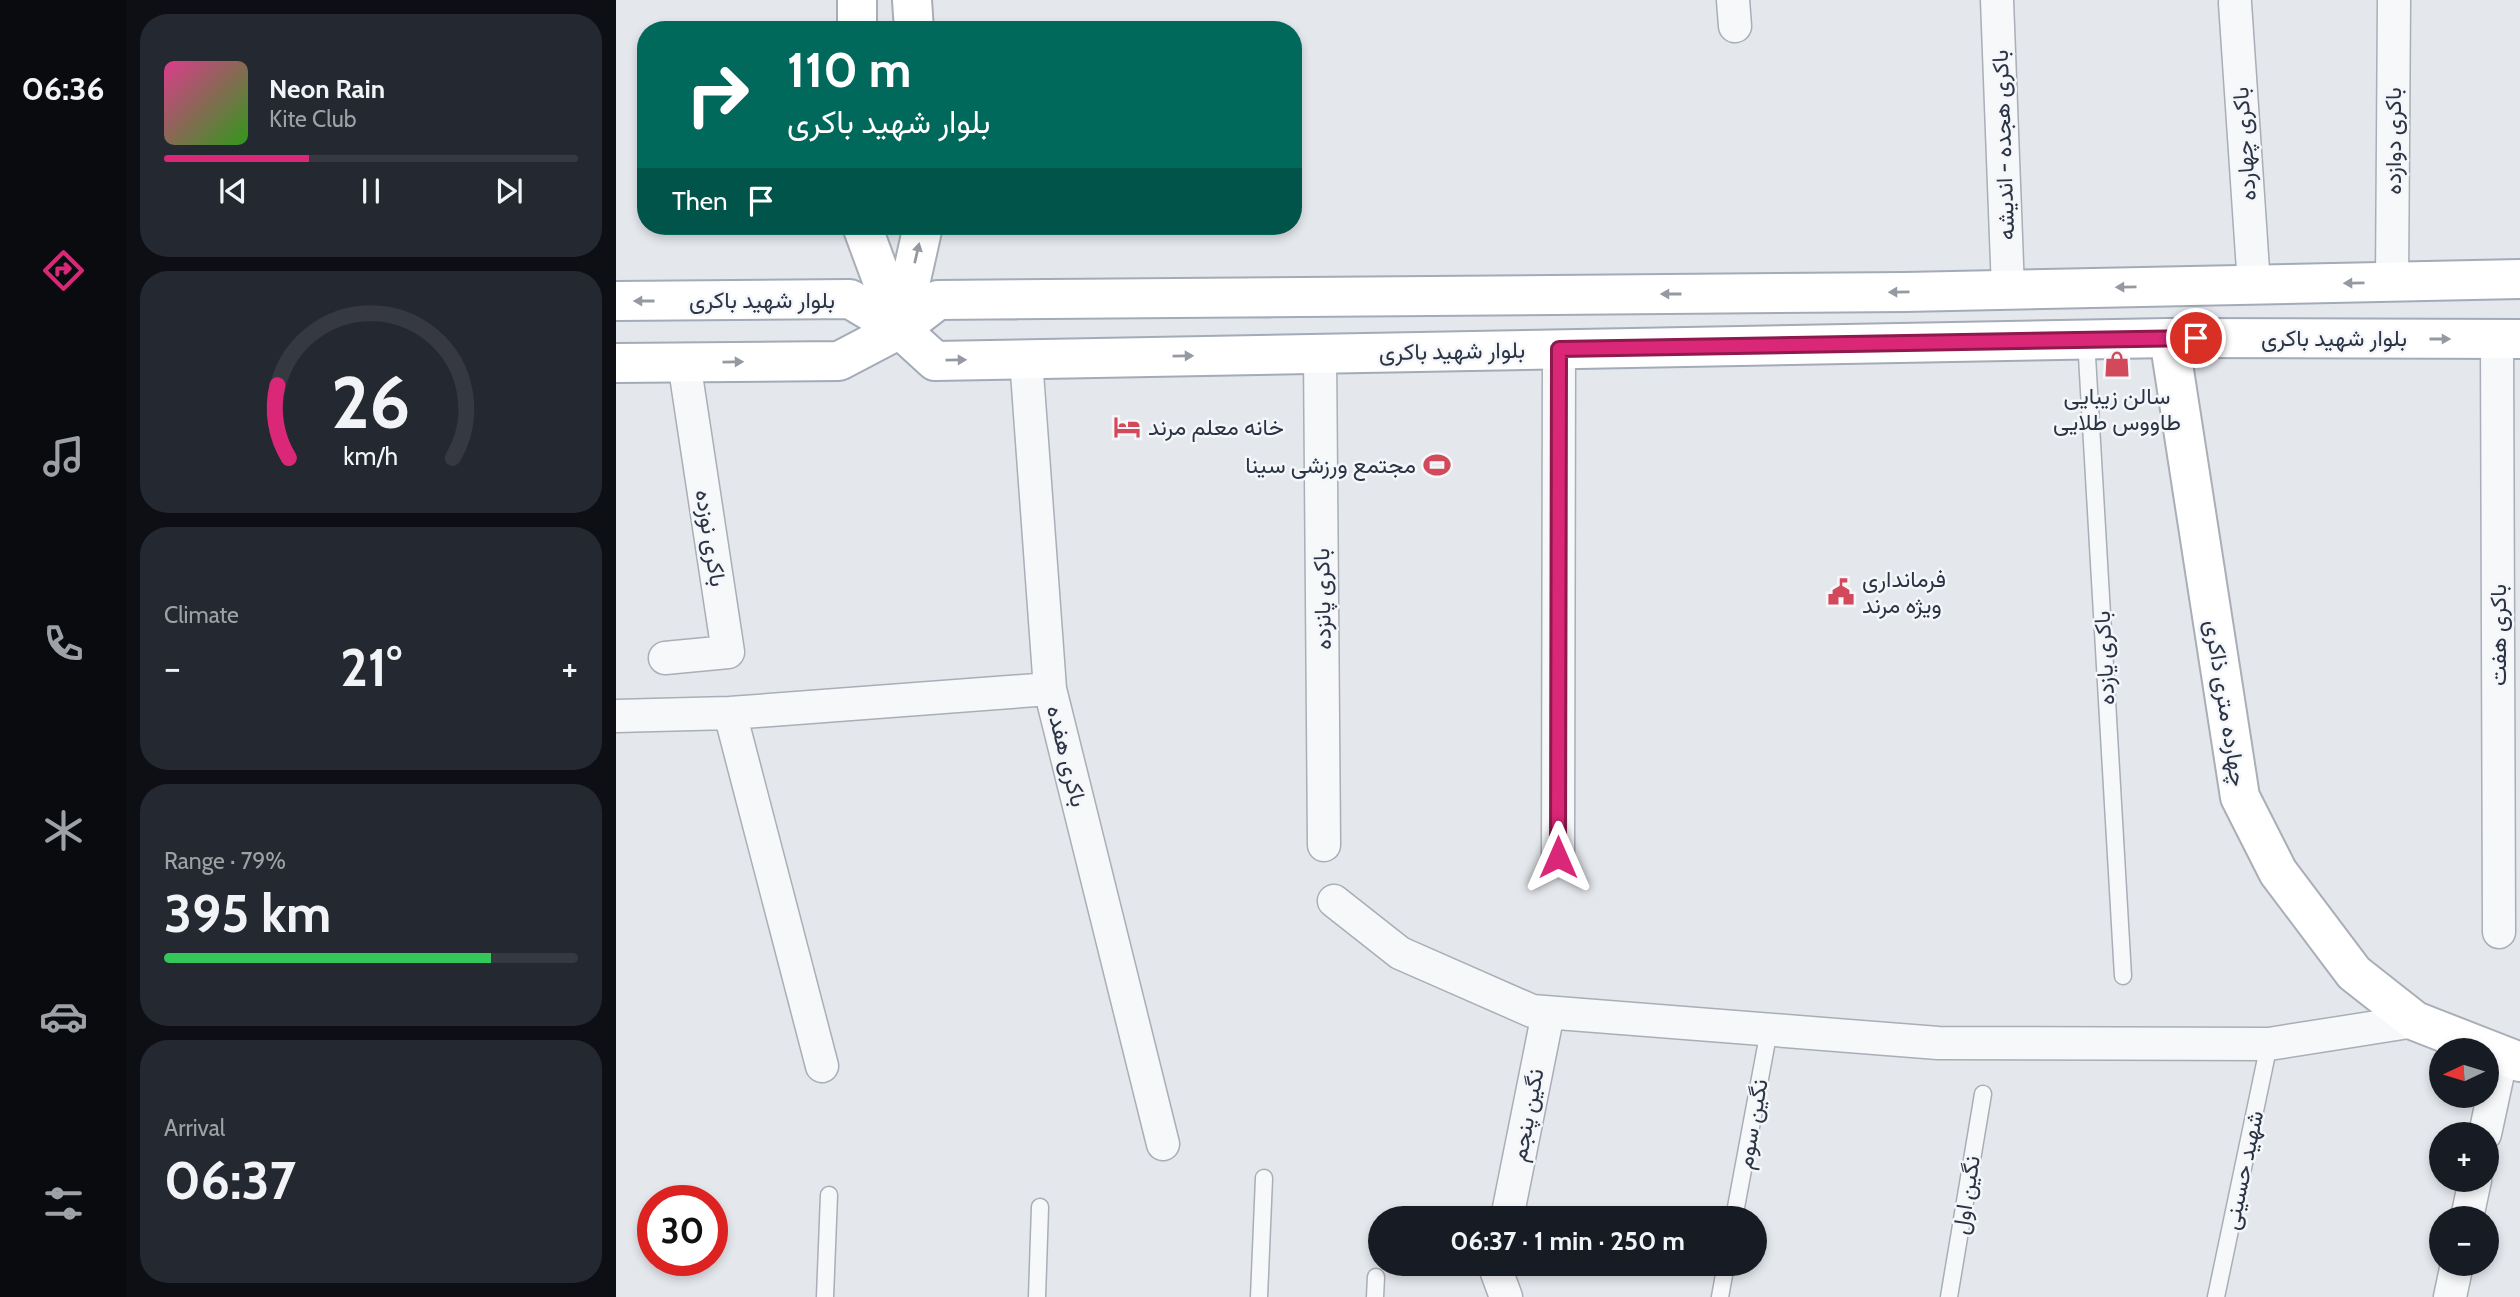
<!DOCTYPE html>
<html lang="en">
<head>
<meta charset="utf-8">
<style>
	:root { --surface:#171b24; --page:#242831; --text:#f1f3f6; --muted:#9ea1a6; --line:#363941; --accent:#db2777 }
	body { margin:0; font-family:Cabin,Vazirmatn,sans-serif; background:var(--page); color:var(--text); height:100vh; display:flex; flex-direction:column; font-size:26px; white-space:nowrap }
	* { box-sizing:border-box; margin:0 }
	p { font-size:23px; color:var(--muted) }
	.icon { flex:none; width:38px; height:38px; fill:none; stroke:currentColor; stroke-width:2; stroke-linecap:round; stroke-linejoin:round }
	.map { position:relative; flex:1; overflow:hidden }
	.panel { display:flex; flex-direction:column; gap:14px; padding:14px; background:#0d0f14; width:490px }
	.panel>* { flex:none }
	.hud { position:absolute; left:21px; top:21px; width:665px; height:214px; border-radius:28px; box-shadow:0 4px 10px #0003; background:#00695c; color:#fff; overflow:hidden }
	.needle { width:46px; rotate:266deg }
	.controls { position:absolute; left:1813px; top:1038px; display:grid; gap:14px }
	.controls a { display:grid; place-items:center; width:70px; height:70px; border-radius:50%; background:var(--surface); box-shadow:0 4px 10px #0003; font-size:35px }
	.speed { position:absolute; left:21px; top:1185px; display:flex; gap:14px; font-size:35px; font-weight:700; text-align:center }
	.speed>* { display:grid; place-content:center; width:91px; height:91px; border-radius:50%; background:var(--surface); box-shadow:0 4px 10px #0003; line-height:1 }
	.speed .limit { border:10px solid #d22; background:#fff; color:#111 }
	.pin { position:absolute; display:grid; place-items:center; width:60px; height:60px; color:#fff; margin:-30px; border:4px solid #fff; border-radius:50%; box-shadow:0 2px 7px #0007 }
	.me { position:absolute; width:77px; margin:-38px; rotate:0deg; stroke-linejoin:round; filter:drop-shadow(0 0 5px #0008) }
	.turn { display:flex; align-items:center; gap:24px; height:147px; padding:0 35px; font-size:32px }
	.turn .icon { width:91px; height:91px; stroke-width:2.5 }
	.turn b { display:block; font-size:49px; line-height:60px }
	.then { display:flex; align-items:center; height:66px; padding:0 35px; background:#0003; gap:14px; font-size:26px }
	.big { font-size:52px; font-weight:700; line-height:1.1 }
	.panel .tile { flex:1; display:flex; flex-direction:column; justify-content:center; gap:10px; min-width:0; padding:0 24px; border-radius:28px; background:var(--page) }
	.panel .dial { align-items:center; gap:0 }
	.dial svg { height:182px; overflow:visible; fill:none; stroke:var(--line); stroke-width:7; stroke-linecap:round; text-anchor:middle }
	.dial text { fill:var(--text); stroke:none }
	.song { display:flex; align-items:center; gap:21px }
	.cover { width:84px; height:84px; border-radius:10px; background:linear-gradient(135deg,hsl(330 70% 55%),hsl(110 70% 35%)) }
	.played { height:7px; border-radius:4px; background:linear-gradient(90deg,var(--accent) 35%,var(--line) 35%) }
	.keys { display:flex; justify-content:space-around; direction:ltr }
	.heat { display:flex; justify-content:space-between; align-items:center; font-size:38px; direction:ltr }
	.charge { height:10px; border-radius:5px; background:linear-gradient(90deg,#34c759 79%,var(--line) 0) }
	.trip { position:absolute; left:752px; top:1206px; width:399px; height:70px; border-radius:35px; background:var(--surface); box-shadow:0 4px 10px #0003; font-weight:700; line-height:70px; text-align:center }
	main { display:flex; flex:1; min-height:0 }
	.dock { display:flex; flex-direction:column; width:126px; justify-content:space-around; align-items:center; background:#090b0e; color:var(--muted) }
	.dock .icon { width:49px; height:49px }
	.dock .selected { color:var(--accent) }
	.dock b { font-size:32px; color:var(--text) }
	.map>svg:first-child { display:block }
</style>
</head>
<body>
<main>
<nav class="dock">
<b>06:36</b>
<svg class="icon selected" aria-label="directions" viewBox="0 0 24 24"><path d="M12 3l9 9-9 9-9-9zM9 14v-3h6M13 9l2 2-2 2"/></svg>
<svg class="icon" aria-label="music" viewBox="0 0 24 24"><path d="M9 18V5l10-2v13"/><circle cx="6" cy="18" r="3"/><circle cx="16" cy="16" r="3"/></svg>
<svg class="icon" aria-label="phone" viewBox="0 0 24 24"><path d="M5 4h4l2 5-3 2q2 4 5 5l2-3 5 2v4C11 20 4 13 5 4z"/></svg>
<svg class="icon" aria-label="climate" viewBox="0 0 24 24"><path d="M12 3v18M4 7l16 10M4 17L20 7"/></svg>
<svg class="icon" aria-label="car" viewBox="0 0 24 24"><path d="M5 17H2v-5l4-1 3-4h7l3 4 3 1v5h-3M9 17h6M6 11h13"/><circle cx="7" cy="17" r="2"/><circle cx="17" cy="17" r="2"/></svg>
<svg class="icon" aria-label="filters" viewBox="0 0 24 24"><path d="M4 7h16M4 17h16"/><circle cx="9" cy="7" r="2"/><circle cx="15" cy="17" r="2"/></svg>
</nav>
<section class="panel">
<div class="tile">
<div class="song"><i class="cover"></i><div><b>Neon Rain</b><p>Kite Club</p></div></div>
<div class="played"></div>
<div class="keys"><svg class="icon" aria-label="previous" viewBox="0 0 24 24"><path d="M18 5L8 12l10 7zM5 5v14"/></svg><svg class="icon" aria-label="pause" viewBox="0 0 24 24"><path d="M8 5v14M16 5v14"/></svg><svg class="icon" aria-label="next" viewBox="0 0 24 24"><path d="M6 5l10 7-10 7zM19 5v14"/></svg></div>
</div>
<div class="tile dial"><svg viewBox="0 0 100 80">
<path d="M14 69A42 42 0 1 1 86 69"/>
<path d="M14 69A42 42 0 0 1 9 37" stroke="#db2777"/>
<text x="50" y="56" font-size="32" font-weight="700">26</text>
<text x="50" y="72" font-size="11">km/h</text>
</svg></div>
<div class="tile"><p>Climate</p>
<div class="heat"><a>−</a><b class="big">21°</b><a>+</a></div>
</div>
<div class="tile"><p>Range · 79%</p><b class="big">395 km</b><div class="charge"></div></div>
<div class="tile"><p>Arrival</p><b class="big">06:37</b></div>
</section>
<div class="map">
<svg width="1904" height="1297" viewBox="0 0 1904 1297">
	<rect width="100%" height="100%" fill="#e4e7ec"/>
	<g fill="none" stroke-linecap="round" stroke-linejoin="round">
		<g stroke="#a9aeb7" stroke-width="19">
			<path id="lane" d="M 1470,339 L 1507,976
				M 1118,1218 L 1153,1030
				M 209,1297 L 213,1195
				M 421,1297 L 424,1207
				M 643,1297 L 648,1178
				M 759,1297 L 760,1277
				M 1104,1297 L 1110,1264
				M 1333,1297 L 1367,1094
				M 1600,1297 L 1653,1044"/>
		</g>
		<g stroke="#a9aeb7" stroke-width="35">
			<path id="street" d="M 1117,0 L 1119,26
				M 1381,0 L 1392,290
				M 1619,3 L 1638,285
				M 1776,282 L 1778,0
				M 1881,339 L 1883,932
				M 704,353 L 708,845
				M 410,359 L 434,689 L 547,1144
				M 49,658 L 112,652 L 68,362
				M 114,713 L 206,1066
				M 0,716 L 114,713 L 434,689
				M 942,857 L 943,349
				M 718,901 L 784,953 L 916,1011 L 1322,1043 L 1653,1044 L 1799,1021
				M 1869,1134 L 1886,1055
				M 891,1218 L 932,1013
				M 1851,1218 L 1859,1180
				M 881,1264 L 880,1270 L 890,1297
				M 1834,1297 L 1841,1264"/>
		</g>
		<g stroke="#a9aeb7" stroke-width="42">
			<path id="secondary" d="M 241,0 L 241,30
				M 296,0 L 298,30
				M 246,226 L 284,329
				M 284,329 L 307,226
				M 1553,338 L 1624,797 L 1662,872 L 1738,973 L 1799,1021 L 1904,1062"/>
		</g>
		<g stroke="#a3abb8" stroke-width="42">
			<path id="primary" d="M 0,301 L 234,299 L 284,329 L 319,361 L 1553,338 L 1904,339
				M 0,363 L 223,361 L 284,329 L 322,300 L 1289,292 L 1904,279"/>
		</g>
		<use href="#lane" stroke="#f7f8fa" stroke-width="16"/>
		<use href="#street" stroke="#f7f8fa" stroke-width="32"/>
		<use href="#secondary" stroke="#fff" stroke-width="38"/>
		<use href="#primary" stroke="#fff" stroke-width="38"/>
	</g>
	<defs><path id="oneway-solid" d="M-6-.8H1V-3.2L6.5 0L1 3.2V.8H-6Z" transform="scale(1.75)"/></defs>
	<g fill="#959aa2">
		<use href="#oneway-solid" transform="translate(301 253) rotate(-77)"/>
		<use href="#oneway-solid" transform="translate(1738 283) rotate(179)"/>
		<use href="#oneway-solid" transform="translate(1510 287) rotate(179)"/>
		<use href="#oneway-solid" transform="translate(1283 292) rotate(179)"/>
		<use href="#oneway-solid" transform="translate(1055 294) rotate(180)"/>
		<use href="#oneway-solid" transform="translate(28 301) rotate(180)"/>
		<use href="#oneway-solid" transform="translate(1824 339)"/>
		<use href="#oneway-solid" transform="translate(567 356) rotate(-1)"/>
		<use href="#oneway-solid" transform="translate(340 360) rotate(-1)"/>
		<use href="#oneway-solid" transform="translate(117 362) rotate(-1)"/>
	</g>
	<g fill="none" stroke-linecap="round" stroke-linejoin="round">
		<g stroke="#8e194d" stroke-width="18">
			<path id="route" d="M 942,857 L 943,349 L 1580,338"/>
		</g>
		<use href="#route" stroke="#db2777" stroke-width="12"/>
	</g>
	<defs>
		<g id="shop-bare" transform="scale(2.1)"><path d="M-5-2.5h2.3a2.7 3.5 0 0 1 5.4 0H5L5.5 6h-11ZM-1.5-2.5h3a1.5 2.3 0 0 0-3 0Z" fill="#d1495b" stroke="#f4f6f9" stroke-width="2.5" paint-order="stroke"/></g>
		<g id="hotel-bare" transform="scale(2.1)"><path d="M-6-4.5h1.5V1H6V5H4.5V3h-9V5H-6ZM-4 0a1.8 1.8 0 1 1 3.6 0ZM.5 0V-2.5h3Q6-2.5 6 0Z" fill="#d1495b" stroke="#f4f6f9" stroke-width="2.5" paint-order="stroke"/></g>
		<g id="stadium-bare" transform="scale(2.1)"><path d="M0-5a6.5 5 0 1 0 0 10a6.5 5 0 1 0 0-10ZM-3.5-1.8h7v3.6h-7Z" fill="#d1495b" stroke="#f4f6f9" stroke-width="2.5" paint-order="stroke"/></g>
		<g id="civic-bare" transform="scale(2.1)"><path d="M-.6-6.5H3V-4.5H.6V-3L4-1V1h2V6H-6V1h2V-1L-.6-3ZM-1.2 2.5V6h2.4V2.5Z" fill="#d1495b" stroke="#f4f6f9" stroke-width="2.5" paint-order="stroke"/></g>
	</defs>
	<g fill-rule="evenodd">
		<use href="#shop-bare" x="1501" y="364"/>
		<use href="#hotel-bare" x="511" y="427"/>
		<use href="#stadium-bare" x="821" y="465"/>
		<use href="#civic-bare" x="1225" y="592"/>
	</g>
	<g text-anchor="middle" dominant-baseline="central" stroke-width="5" stroke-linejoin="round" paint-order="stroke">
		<g font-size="23" fill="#2b3445" stroke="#f4f6f9">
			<text transform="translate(1777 141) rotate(-90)">باکری دوازده</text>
			<text transform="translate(1628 144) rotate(-94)">باکری چهارده</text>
			<text transform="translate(1387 145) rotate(-92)">باکری هجده - اندیشه</text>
			<text x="146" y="300">بلوار شهید باکری</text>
			<text x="1718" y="338">بلوار شهید باکری</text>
			<text transform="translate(836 351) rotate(-1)">بلوار شهید باکری</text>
			<text transform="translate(95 538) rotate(81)">باکری نوزده</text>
			<text transform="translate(706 599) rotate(-91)">باکری پانزده</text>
			<text transform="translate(1882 635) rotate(-90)">باکری هفت</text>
			<text transform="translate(1488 658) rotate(-93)">باکری یازده</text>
			<text transform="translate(1610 703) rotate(81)">چهارده متری ذاکری</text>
			<text transform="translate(451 756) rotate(76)">باکری هفده</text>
			<text transform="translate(911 1115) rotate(-79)">نگین پنجم</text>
			<text transform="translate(1136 1124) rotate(-80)">نگین سوم</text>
			<text transform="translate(1627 1170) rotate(-78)">شهید حسینی</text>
			<text transform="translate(1350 1195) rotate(-81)">نگین اول</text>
		</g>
		<g font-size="23" fill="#2b3445" stroke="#f4f6f9" text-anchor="start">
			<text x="1501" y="396" text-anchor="middle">سالن زیبایی<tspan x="1501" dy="26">طاووس طلایی</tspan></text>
			<text x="532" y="427">خانه معلم مرند</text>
			<text x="800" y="465" text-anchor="end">مجتمع ورزشی سینا</text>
			<text x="1246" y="579">فرمانداری<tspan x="1246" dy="26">ویژه مرند</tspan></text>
		</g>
	</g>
</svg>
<div class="controls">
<a><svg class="needle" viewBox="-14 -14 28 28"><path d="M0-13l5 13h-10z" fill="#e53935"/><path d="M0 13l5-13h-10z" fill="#9ea1a6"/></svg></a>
<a>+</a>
<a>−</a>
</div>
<div class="speed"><div class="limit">30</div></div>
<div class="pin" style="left:1580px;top:338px;background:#d93025"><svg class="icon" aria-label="arrive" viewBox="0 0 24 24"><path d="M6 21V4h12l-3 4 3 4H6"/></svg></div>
<svg class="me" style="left:942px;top:857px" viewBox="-20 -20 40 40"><path d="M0-17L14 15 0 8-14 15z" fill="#db2777" stroke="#fff" stroke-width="4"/></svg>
<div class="trip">06:37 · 1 min · 250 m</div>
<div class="hud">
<div class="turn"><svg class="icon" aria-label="right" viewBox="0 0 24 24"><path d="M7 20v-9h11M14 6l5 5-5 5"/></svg><div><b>110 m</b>بلوار شهید باکری</div></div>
<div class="then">Then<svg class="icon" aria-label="arrive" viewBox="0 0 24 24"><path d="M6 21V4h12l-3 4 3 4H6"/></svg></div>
</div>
</div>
</main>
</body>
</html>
